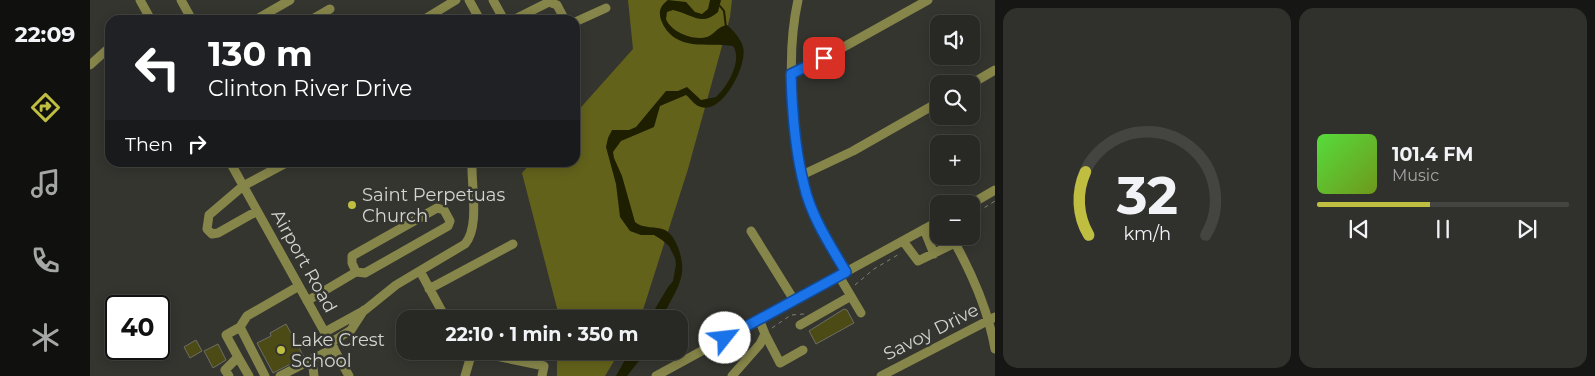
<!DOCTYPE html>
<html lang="en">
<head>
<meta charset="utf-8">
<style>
	:root { --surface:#282824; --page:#30302c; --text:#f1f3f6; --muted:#a5a6a6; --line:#444441; --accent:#c0be41 }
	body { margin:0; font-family:Montserrat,sans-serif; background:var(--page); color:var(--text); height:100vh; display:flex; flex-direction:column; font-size:19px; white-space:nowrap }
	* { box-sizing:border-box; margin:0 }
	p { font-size:16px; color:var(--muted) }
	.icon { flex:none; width:28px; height:28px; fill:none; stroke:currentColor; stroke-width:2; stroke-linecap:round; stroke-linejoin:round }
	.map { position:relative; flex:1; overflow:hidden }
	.panel { display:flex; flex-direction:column; gap:8px; padding:8px; background:#161614; width:600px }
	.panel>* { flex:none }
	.banner { position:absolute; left:15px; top:15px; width:475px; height:152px; border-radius:15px; box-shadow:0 2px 12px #0003,0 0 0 1px var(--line); background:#202124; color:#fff; overflow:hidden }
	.controls { position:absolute; left:840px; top:15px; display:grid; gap:10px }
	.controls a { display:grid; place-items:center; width:50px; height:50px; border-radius:10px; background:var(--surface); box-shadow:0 2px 12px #0003,0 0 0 1px var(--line); font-size:25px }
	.speed { position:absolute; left:15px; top:295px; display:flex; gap:10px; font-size:25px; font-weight:700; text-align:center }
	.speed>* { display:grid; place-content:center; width:65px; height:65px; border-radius:50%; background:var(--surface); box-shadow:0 2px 12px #0003,0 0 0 1px var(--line); line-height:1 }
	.speed .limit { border:2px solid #111; border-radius:8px; background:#fff; color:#111 }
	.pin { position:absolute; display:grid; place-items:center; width:42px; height:42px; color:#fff; margin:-21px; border-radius:10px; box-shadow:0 2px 8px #0006 }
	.me { position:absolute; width:55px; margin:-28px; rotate:61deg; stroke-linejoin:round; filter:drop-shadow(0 0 4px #0008) }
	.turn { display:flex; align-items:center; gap:18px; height:105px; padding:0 20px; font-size:22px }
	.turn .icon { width:65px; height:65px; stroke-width:2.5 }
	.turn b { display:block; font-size:35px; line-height:42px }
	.then { display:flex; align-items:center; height:48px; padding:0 20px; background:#0003; gap:10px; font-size:19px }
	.panel .tile { flex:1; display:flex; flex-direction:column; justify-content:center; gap:8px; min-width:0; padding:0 18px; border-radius:15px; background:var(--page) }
	.panel .dial { align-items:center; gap:0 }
	.dial svg { height:130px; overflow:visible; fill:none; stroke:var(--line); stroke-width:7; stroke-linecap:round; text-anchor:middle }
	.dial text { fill:var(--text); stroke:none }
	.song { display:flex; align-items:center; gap:15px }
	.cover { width:60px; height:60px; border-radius:8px; background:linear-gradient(135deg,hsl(110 70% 55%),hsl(80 70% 35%)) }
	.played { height:5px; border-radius:2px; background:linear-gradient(90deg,var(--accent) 45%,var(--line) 45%) }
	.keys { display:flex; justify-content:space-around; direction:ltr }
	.panel .tiles { flex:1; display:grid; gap:8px; grid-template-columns:repeat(2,1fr) }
	.trip { position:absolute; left:306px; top:310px; width:292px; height:50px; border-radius:15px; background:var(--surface); box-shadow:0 2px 12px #0003,0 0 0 1px var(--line); font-weight:700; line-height:50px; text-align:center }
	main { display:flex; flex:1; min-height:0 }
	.tab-bar { display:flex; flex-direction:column; width:90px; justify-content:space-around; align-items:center; background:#10100e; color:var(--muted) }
	.tab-bar .icon { width:35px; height:35px }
	.tab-bar .current { color:var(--accent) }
	.tab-bar b { font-size:22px; color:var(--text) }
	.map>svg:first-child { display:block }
</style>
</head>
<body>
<main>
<nav class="tab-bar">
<b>22:09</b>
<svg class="icon current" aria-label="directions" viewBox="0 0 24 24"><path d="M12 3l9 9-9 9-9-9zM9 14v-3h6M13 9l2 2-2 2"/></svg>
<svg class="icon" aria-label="music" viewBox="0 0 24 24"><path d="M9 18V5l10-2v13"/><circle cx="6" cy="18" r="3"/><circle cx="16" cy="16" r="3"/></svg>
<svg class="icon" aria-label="phone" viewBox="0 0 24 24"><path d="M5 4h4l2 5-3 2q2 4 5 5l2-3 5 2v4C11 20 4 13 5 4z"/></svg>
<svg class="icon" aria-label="climate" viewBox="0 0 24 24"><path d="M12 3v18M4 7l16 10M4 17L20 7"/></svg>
</nav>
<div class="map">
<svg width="905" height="376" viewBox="0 0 905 376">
	<rect width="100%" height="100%" fill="#353530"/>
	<path fill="#63621b" d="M 538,0 L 642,0 L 640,17 L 598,169 L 551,316 L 549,319 L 468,319 L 468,312 L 432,173 L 441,163 L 485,162 L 485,114 L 543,49 Z
		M 467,351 L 530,351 L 515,376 L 467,376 Z"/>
	<path fill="#1e1e00" d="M 578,0 L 596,2 L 605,12 L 612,14 L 618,9 L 620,0 L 631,0 L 628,12 C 611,27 602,14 583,10 L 577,12 L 576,19 C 581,32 603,41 617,37 C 625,34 628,26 637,25 C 643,30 651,39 653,47 C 658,64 633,114 611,107 C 605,106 601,99 596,95 L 570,106 L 564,127 L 531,141 L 523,152 L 524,158 L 532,176 L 545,222 C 553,229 566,226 575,230 C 582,234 584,239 587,245 C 601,278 584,290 572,319 L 559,319 L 578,287 L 583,281 L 586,264 L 585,258 L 579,246 L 572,240 L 564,235 L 551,235 L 540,231 L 530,217 L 526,184 L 516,147 L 518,138 L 522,130 L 539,130 L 546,127 L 576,91 L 588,91 L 597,87 L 611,100 L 626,97 C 637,87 653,61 643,46 C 618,42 584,53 571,20 C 568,11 571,5 578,0 Z
		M 540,351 L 554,351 L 548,362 L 537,376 L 526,376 Z"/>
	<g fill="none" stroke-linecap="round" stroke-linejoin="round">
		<path stroke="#1e1e00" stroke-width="2" d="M 630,6 L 634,11 L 636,27"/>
	</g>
	<path fill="#4c4b16" stroke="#6c6d66" d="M 754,309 L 757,310 L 764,323 L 726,344 L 719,331 Z
		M 196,324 L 214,357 L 183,373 L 167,343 L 181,336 L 180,333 Z
		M 106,340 L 112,351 L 100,358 L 94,347 Z
		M 128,344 L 136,360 L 123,368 L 114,351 Z"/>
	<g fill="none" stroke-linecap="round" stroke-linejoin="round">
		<path stroke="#7f7f7a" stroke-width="1" stroke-dasharray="4 4" stroke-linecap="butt" d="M 881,216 L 905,201
			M 765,285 L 784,269 L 811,253
			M 682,328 L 701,315 L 714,314"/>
		<path stroke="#86864a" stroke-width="9" d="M 50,0 L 61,20
			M 91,0 L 102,20
			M 379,0 L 390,20
			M 403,0 L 414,20
			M 708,0 C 698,45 701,91 706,137 C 708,153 709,170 714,186 C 722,216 740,245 756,272
			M 165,20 L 200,0
			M 221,20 L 240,9
			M 333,20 L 366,0
			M 423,20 L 459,2 L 467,5 L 475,20
			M 485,22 L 516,8
			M 0,65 L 20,47
			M 701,74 L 734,58 L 838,0
			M 881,84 L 905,70
			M 140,162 L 259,376
			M 712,175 L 763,151 L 849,102
			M 881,204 L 905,190
			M 167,211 L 128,233 L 122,234 L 117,229 L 119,215 L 153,186 L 198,162
			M 834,229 L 844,254
			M 661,231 L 704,300
			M 861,236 C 881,271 898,309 905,349
			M 813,241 L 828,261 L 865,243
			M 330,271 L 356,319
			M 749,276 L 771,313
			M 339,289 L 423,244
			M 217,301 L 266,272 L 275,273 L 358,226 L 360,221 L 354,210 L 347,208 L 269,252 L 262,256 L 262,263 L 266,272
			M 710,325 L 761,296
			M 235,332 L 275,310 L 306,285 L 375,244 C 390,227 381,186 382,162
			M 675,334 L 690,363 L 713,350
			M 240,343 L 261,330 L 274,310
			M 381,351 L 454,366 L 452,376
			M 148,357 L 159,376
			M 222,359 L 224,376
			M 139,376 L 135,370 L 148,357 L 136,335 L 150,327
			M 175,376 L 150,327 L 157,316 L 209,286
			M 190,376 L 244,348
			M 375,376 L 382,352
			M 566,376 L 849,221
			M 642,376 L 670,344 L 675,334 L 669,319
			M 791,376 L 905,317"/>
	</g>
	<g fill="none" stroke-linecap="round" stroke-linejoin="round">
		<g stroke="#114b97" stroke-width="12">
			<path id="route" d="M 635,338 L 756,272 C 740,245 721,216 714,185 C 705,150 702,110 701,74 L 734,58"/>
		</g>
		<use href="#route" stroke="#1a73e8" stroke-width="9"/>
	</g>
	<g fill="#c0be41" stroke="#353530" stroke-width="2">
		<circle cx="262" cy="205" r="5"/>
		<circle cx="191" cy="350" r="5"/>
	</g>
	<g text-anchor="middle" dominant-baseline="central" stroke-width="5" stroke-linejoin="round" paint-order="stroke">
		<g font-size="18" fill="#d4d5d1" stroke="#353530" text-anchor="start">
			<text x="272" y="195">Saint Perpetuas<tspan x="272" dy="21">Church</tspan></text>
			<text x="201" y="340">Lake Crest<tspan x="201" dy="21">School</tspan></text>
		</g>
		<g font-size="18" fill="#d4d5d1" stroke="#353530">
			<text transform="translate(214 261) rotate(61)">Airport Road</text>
			<text transform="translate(841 332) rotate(-27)">Savoy Drive</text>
		</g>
	</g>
</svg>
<div class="controls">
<a><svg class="icon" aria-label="sound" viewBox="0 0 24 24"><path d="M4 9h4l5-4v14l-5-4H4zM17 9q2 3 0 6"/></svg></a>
<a><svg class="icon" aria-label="search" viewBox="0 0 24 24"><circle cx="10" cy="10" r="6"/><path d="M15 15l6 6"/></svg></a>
<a>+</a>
<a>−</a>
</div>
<div class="speed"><div class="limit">40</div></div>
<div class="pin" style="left:734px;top:58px;background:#d93025"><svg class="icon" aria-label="arrive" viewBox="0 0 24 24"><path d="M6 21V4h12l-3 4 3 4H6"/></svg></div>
<svg class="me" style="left:635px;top:338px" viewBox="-20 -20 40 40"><circle r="19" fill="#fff"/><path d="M0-13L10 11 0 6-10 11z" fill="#1a73e8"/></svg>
<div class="trip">22:10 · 1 min · 350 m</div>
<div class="banner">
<div class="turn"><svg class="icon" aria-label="left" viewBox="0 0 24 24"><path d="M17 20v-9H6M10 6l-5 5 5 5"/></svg><div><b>130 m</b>Clinton River Drive</div></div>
<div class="then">Then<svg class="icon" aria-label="right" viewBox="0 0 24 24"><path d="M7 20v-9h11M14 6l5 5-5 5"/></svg></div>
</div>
</div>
<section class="panel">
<div class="tiles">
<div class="tile dial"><svg viewBox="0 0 100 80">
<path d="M14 69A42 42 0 1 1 86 69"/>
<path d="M14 69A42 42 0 0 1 12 30" stroke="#c0be41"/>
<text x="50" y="56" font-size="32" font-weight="700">32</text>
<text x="50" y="72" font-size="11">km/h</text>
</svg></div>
<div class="tile">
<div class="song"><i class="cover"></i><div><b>101.4 FM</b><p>Music</p></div></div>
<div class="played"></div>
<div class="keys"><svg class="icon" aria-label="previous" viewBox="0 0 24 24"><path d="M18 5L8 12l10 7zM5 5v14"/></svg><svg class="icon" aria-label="pause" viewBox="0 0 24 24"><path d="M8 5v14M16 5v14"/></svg><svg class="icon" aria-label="next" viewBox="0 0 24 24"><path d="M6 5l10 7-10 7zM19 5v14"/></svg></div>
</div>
</div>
</section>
</main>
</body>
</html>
